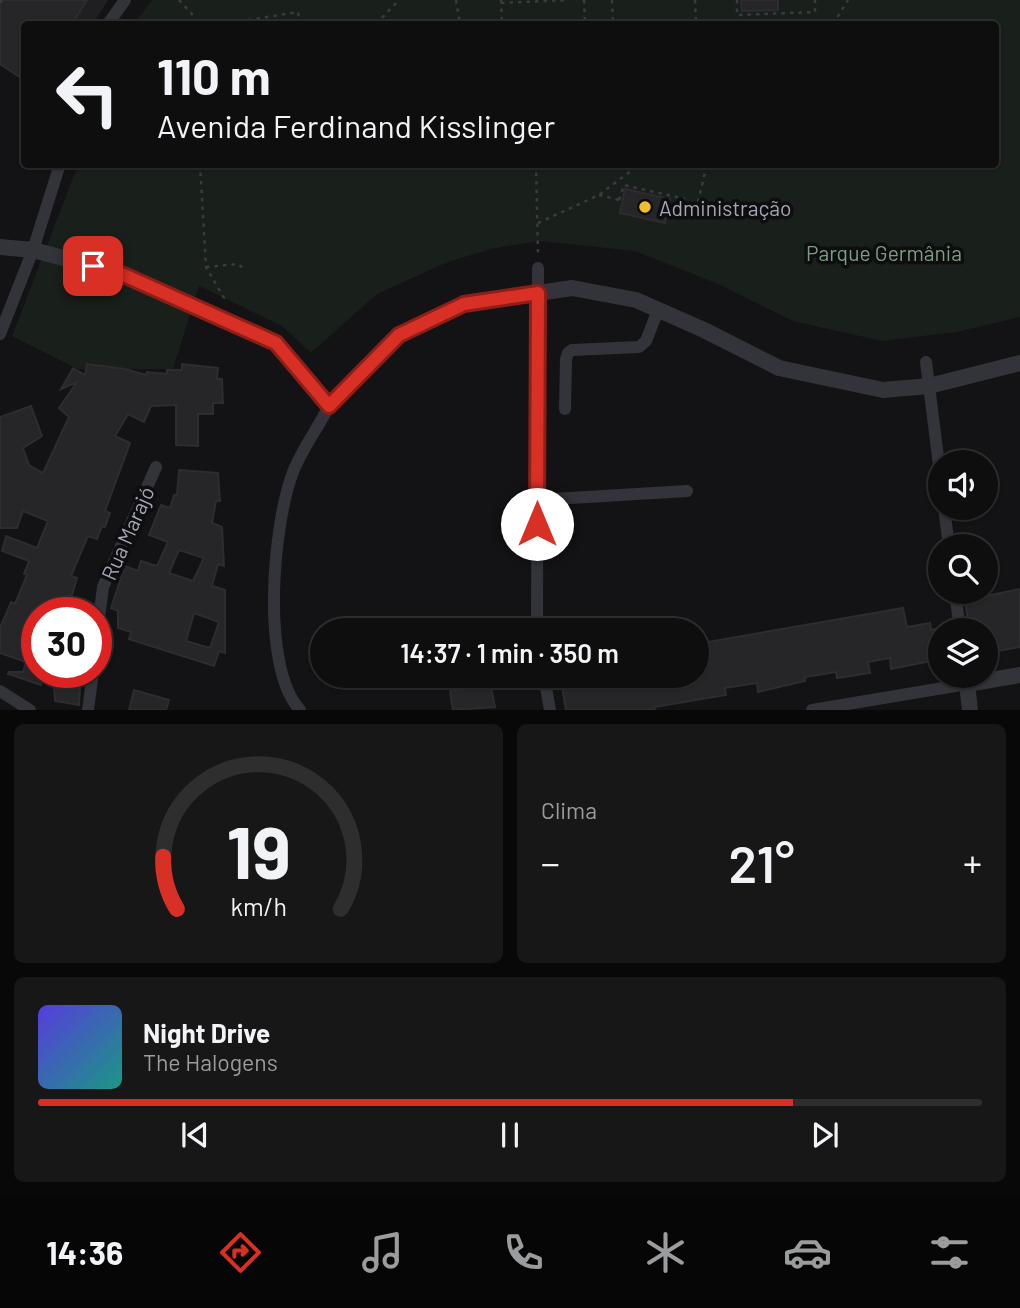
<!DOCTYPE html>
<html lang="pt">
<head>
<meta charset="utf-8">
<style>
	:root { --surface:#0e0e0f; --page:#171718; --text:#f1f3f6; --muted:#9b9c9e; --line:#2e2e2f; --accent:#d93025 }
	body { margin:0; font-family:Barlow,sans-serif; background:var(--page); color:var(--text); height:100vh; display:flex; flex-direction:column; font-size:26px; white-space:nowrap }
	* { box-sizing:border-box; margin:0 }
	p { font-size:23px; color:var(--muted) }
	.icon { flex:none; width:38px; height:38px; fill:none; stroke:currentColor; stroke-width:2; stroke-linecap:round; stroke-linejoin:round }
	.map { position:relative; height:710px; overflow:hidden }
	.panel { display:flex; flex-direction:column; gap:14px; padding:14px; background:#080808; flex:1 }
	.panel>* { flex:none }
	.guide { position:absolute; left:21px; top:21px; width:978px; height:147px; border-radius:7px; box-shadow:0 2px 5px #0004,0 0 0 2px var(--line); background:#0e0e0f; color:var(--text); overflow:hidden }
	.fabs { position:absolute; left:928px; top:450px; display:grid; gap:14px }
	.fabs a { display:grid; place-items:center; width:70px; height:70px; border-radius:50%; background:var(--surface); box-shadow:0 2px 5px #0004,0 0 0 2px var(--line); font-size:35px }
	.speed { position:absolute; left:21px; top:597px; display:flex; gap:14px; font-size:35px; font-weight:700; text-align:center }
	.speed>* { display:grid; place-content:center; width:91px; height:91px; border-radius:50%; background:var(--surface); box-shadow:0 2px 5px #0004,0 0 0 2px var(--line); line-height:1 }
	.speed .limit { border:10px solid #d22; background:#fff; color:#111 }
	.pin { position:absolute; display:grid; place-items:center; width:60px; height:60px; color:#fff; margin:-30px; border-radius:14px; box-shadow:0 4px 10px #0006 }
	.me { position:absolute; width:77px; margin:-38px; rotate:0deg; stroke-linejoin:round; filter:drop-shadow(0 0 5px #0008) }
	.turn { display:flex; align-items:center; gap:24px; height:147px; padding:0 21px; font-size:32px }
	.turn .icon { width:91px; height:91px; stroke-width:2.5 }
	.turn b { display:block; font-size:49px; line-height:60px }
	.big { font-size:52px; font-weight:600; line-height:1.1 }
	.panel .tile { flex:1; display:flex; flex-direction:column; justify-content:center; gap:10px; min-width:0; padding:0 24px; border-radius:10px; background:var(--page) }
	.panel .dial { align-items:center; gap:0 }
	.dial svg { height:182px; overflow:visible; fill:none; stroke:var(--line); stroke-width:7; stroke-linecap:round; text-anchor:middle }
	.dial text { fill:var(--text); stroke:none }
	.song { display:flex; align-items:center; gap:21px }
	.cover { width:84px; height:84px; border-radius:10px; background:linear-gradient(135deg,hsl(250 70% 55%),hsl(170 70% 35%)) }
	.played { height:7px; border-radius:4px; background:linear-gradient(90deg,var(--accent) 80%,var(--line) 80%) }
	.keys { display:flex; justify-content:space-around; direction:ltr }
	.heat { display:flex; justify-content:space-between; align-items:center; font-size:38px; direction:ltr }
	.panel .tiles { flex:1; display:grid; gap:14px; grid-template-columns:1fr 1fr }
	.tile:last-child { grid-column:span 2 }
	.trip { position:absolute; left:310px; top:618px; width:399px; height:70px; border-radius:35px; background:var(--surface); box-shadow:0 2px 5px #0004,0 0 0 2px var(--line); font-weight:600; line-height:70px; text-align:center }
	.tab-bar { display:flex; height:112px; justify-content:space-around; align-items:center; background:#060606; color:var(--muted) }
	.tab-bar .icon { width:49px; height:49px }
	.tab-bar .current { color:var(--accent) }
	.tab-bar b { font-size:32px; color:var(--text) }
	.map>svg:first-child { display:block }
</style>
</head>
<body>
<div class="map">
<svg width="1020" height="710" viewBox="0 0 1020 710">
	<rect width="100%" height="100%" fill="#131214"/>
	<path fill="#1f1e21" d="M 0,0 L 108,0 L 93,24 L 24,24 L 24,80 L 0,64 Z"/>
	<path fill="#191f1a" d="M 152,0 L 1020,0 L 1020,317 L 957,332 L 882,341 L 793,321 L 718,284 L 635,251 L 539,241 L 495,248 L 448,262 L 377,294 L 311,353 L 282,326 L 199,286 L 173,369 L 78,369 L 12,336 L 78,165 L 996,164 L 996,24 L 134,24 Z"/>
	<path fill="#262528" stroke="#2d2c30" stroke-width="2" fill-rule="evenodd" d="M 0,0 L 87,0 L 72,24 L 24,24 L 24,80 L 0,64 Z
		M 741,0 L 778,0 L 778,10 L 742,11 Z
		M 625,189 L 670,199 L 665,223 L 620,213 Z
		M 87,364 L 125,369 L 146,375 L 147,372 L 167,374 L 167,370 L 182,370 L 182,364 L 218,368 L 217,379 L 222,379 L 223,403 L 213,403 L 213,414 L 198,414 L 198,446 L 176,445 L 176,405 L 151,406 L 144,422 L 128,414 L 115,436 L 130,443 L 105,511 L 110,513 L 105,527 L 102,526 L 97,539 L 88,536 L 71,576 L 77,578 L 70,602 L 86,612 L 37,612 L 37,672 L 45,672 L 41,685 L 8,674 L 9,672 L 23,672 L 26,662 L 0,653 L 0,628 L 11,602 L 15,604 L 27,575 L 24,574 L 29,561 L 2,551 L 6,536 L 37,548 L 48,521 L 23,511 L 17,528 L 0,528 L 0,417 L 31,406 L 42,436 L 23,448 L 29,465 L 43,473 L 69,417 L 59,408 L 77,382 L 61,389 L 73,368 L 85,375 Z
		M 179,470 L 218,473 L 220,501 L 216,501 L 212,523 L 222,527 L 224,566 L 218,564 L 212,586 L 225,590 L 225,653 L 219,651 L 214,666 L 129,639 L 131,632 L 118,628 L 118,611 L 111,608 L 125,566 L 138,571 L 141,561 L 157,566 L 168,542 L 149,535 L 161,505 L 170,508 L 174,495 L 177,495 ZM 179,550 L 204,558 L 193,581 L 169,573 ZM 194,613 L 219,622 L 210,648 L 186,641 Z
		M 1020,589 L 1020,647 L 992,652 L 991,648 L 985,649 L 985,630 L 969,630 L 965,600 Z
		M 903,608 L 907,627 L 930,623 L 931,630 L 934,629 L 939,658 L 936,660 L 891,669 L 890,658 L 868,662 L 870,673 L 837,678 L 836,672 L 805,677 L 805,681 L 758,692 L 757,683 L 725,688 L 726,695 L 654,707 L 655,710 L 566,710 L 560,676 L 696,676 L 696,644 Z
		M 53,672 L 79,672 L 77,688 L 80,688 L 79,705 L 55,701 Z
		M 463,676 L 489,676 L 495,707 L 453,710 L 450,691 L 465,689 Z
		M 134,690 L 169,700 L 166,710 L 129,710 Z"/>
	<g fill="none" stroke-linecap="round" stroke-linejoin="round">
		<path stroke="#3a3b40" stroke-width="2.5" stroke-dasharray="3.5 5" stroke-linecap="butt" d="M 179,0 L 192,14 L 193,24
			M 456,0 L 460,24
			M 501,0 L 502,24
			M 584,0 L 585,24
			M 612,0 L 613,24
			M 695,0 L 696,24
			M 737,0 L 737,15 L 815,12 L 815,0
			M 0,3 L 2,0
			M 501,3 L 569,0
			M 223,24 L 298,12 L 300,24
			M 376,24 L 399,0
			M 502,24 L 613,20
			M 833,24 L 848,0
			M 200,164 L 206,267 L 224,298 L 222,303
			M 536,164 L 538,254
			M 599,195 L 623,201
			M 619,200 L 624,185 L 685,199
			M 698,202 L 707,164
			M 538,223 L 599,195 L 640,164
			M 206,267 L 238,264 L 243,268"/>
		<path stroke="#333439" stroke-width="12" d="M 108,24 L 125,0
			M 0,334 L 33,250 L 60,164
			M 926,362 L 940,473
			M 565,409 L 566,359 L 568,353 L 572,350 L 639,347 L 646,341 L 658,310
			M 537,500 L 687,491
			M 944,508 L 949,546
			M 955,592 L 960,630
			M 537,630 L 538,268
			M 96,641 L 103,587 L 156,467
			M 544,676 L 550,710
			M 0,691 L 30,710
			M 88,710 L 93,672
			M 300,710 C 260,666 273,525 293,472 C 302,449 318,428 329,406
			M 812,710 L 967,684 L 965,676"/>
		<path stroke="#333439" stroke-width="16" d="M 0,247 L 33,250 L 117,272 L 276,343 L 329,406 L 399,335 L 464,304 L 572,288 L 636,300 L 704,330 L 779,368 L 883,390 L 929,386 L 1020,363
			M 970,710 L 967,684 L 1020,675"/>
	</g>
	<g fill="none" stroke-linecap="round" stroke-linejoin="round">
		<g stroke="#8d1f18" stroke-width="18">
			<path id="route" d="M 93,266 L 117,272 L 276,343 L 329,406 L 399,335 L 464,304 L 538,293 L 537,524"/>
		</g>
		<use href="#route" stroke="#d93025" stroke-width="12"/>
	</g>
	<circle fill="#ecc032" stroke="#0e0d0f" stroke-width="2.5" cx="645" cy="207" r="7"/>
	<g text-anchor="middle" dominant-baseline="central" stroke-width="7" stroke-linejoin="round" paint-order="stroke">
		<g font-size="21" fill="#a4a7b4" stroke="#0e0d0f" text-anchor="start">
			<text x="659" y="207">Administração</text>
		</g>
		<g font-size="21" fill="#7c9f81" stroke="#0e0d0f">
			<text x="884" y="252">Parque Germânia</text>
		</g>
		<g font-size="21" fill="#a4a7b4" stroke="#0e0d0f">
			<text transform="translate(127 533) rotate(-66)">Rua Marajó</text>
		</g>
	</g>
</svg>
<div class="fabs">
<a><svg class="icon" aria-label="sound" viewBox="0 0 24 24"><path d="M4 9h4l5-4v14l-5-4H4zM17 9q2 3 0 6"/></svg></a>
<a><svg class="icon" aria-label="search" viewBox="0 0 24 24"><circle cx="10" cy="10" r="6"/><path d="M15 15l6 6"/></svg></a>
<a><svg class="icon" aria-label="layers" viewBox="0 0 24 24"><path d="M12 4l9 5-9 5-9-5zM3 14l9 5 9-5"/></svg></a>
</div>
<div class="speed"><div class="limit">30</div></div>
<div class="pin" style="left:93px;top:266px;background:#d93025"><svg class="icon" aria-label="arrive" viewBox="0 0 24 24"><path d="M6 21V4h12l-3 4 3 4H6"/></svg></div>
<svg class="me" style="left:537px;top:524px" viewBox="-20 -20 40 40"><circle r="19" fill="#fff"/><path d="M0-13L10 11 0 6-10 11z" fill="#d93025"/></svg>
<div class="trip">14:37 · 1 min · 350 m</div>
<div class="guide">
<div class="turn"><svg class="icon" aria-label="left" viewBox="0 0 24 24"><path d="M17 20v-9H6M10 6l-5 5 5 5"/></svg><div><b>110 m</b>Avenida Ferdinand Kisslinger</div></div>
</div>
</div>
<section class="panel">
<div class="tiles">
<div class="tile dial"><svg viewBox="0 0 100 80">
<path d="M14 69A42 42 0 1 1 86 69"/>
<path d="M14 69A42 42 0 0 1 8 46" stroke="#d93025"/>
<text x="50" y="56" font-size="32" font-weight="700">19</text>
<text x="50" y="72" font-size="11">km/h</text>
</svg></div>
<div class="tile"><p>Clima</p>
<div class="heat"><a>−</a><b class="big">21°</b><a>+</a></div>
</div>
<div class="tile">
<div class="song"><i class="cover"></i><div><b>Night Drive</b><p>The Halogens</p></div></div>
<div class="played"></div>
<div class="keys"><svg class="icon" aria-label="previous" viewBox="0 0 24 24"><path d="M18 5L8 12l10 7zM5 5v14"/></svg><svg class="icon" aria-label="pause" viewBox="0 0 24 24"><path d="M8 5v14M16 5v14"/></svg><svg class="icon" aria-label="next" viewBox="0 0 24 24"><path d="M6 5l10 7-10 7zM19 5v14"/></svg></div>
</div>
</div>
</section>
<nav class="tab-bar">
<b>14:36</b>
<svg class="icon current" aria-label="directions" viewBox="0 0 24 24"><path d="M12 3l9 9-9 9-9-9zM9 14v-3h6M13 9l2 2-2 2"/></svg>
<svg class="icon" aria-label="music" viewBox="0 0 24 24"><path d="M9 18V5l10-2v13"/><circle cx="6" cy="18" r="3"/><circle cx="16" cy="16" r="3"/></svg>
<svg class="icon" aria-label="phone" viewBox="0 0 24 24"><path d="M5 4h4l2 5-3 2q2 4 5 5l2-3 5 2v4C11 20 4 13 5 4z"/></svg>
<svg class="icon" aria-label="climate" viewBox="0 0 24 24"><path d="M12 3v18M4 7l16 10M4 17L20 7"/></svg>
<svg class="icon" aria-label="car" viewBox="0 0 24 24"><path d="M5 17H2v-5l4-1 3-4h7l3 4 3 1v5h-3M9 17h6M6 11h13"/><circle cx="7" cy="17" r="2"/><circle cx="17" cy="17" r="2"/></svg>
<svg class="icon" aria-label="filters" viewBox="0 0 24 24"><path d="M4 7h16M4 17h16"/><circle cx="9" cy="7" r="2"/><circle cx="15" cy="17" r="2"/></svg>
</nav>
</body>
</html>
